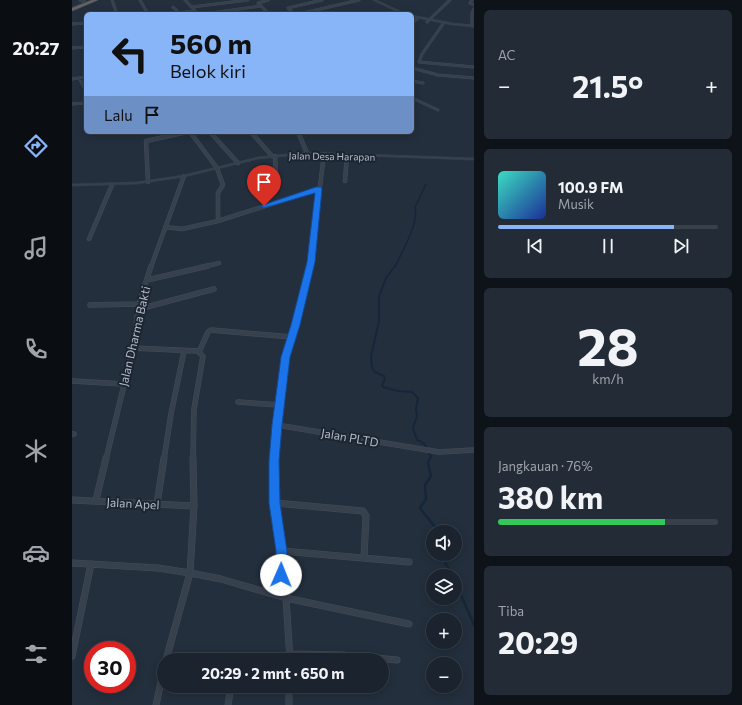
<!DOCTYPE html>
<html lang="id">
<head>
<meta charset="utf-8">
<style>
	:root { --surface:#1a232e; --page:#232b36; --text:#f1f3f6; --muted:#9fa4aa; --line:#38404a; --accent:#88b5f8 }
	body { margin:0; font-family:Commissioner,sans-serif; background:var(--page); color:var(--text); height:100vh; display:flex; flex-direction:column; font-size:15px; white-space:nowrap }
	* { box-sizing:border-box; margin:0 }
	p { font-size:13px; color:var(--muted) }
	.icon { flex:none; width:22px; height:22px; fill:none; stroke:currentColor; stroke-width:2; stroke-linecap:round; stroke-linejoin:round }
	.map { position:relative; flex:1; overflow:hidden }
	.panel { display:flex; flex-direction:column; gap:10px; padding:10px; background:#0e1319; width:268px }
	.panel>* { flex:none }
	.banner { position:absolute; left:12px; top:12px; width:330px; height:122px; border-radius:6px; box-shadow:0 2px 10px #0003,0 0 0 1px var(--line); background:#88b5f8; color:#111; overflow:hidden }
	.controls { position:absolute; left:354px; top:525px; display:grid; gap:8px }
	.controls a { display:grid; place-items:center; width:36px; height:36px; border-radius:50%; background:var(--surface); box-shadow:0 2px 10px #0003,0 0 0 1px var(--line); font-size:20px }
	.speed { position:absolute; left:12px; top:641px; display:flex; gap:8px; font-size:20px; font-weight:700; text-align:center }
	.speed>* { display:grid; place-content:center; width:52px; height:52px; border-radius:50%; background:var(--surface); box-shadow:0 2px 10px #0003,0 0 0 1px var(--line); line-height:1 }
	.speed .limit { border:6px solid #d22; background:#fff; color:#111 }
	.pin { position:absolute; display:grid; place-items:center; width:34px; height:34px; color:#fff; margin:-41px -17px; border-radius:50% 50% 50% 0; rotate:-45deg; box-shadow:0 0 4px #0007 }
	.pin .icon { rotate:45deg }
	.me { position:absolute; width:44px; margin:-22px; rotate:1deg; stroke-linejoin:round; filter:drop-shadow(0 0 3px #0008) }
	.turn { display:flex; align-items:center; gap:14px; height:84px; padding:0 20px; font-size:18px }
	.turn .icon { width:52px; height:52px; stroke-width:2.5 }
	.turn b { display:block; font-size:28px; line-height:34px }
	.then { display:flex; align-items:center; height:38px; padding:0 20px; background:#0003; gap:8px; font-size:15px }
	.big { font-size:30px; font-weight:700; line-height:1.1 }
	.panel .widget { flex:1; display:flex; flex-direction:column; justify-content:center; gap:6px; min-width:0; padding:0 14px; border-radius:6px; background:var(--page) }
	.panel .dial { align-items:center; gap:0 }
	.dial b { font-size:52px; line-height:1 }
	.song { display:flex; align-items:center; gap:12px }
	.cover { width:48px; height:48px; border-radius:6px; background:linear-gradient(135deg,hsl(170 70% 55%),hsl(230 70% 35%)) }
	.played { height:4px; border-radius:2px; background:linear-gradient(90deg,var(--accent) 80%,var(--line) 80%) }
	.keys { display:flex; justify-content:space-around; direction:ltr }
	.heat { display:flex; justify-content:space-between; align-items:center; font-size:22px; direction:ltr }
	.charge { height:6px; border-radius:3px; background:linear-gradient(90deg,#34c759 76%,var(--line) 0) }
	.trip { position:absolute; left:85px; top:653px; width:232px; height:40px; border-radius:20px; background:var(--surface); box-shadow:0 2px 10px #0003,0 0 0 1px var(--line); font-weight:700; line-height:40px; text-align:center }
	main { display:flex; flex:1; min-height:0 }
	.tab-bar { display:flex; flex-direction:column; width:72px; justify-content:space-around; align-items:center; background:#0a0e12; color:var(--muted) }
	.tab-bar .icon { width:28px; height:28px }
	.tab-bar .current { color:var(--accent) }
	.tab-bar b { font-size:18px; color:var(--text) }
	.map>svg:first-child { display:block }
</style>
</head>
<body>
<main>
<nav class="tab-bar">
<b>20:27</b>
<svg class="icon current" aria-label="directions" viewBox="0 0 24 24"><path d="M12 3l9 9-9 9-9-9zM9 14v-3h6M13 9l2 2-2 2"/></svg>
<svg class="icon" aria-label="music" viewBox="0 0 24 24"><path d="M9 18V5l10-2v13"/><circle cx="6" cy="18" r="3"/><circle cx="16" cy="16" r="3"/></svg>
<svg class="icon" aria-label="phone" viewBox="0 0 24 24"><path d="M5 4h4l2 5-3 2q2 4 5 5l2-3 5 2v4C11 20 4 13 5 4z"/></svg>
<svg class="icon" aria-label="climate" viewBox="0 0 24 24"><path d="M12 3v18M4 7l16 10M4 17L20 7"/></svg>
<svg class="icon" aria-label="car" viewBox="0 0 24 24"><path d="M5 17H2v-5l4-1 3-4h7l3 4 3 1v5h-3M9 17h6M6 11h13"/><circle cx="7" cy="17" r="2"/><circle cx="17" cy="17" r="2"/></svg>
<svg class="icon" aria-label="filters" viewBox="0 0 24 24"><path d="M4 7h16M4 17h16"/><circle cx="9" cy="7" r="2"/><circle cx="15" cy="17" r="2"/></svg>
</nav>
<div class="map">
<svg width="402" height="705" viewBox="0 0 402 705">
	<rect width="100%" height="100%" fill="#232f3d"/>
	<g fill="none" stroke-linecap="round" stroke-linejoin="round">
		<path stroke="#16263a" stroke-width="1.5" d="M 323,267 C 330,251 347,224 343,207 L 354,184"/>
		<path stroke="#16263a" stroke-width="2" d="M 323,266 L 314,278 L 307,296 L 307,321 L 299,356 L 300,368 L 303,372 L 312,376 L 313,379 L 310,385 L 311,387 L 326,391 L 340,392 L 346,398 L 344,409 L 345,416 L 341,428 L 345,440 C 355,443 354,448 359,456 L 358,459"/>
		<path stroke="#16263a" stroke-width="2.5" d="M 358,458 L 356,463 L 359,476 L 353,485 L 354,499 L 348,508 L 367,532
			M 369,554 L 380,576
			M 383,581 L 402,625"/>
		<g stroke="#434c59" stroke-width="3">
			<path id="minor-far3" d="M 8,0 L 16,3
				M 40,0 L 45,14
				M 68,0 L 76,14
				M 113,0 L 126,14
				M 196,0 L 186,3 L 197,14
				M 400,0 L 398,3 L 402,5
				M 101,7 L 107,13
				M 120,7 L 176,0
				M 97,14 L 123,11
				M 131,14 L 189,6
				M 222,14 L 216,8 L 250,0
				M 227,14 L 287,0
				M 355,22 L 378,0
				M 340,23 L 345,19
				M 0,24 L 14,23
				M 371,24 L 350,54 L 347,62 L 402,67
				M 400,26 L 400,13 L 402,9
				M 0,48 L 14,47
				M 340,68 L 366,75 L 402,78
				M 7,78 L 14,91
				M 0,79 L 14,77
				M 340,81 L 351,83
				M 340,98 L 366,110
				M 0,104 L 14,103"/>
		</g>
		<g stroke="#434c59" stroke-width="4.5">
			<path id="minor-far2" d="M 118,132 L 145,168 L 151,185 L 146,193 L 146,221
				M 138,132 L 166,163
				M 179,132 L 200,156
				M 226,132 L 235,153
				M 203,156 L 204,179
				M 273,181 L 275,155
				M 76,182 L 74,141 L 115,132
				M 93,227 L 110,229 L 146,221 L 247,189
				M 17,239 L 40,185
				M 79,267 L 112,176
				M 131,267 L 147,263
				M 238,267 L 252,154"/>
		</g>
		<g stroke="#434c59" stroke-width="5.5">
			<path id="minor-far1" d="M 75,280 L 136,266
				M 18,305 L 67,304
				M 67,309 L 142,289
				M 61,348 L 125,351 L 131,356 L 122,409 L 121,459
				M 127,352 L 136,332 L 139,330 L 220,337
				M 0,381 L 52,384
				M 166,402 L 208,405
				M 205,425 L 367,452 L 402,450
				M 0,434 L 2,434
				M 34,459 L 61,348 L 67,304 L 79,266
				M 92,459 L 99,414 L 112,351
				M 202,459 L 213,357 L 238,266"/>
		</g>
		<g stroke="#434c59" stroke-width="7">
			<path id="minor" d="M 202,458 L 203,503 L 210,551 L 208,596
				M 0,500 L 122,506
				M 24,500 L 34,458
				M 203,503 L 291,511 L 294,516 L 292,558
				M 85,504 L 92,458
				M 210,551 L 337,562
				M 0,563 L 86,568 L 118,573 L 149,579 L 214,598 L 337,624
				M 214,598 L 218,660
				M 219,654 L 270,655 L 325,660
				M 0,656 L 19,564
				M 94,660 L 118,573 L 122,506 L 121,458
				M 217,686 L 217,705
				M 84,705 L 92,668
				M 156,705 L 159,686"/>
		</g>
		<g stroke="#434c59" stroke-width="0.5">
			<path id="tertiary" d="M 301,0 L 304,0 L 335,14 L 330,14 Z
				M 340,15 L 380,23 L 402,25 L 402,27 L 380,25 L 340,17 Z
				M 235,152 L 402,158 L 402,160 L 235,154 L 186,159 L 112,177 L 65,184 L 0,186 L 0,184 L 65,182 L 112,175 L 186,157 Z"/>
		</g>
		<g stroke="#424b58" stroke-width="1">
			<path id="trunk" d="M 20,0 L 26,0 L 0,11 L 0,8 Z"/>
		</g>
		<use href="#minor-far3" stroke="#37404d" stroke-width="2.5"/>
		<use href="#minor-far2" stroke="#37404d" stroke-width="3.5"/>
		<use href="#minor-far1" stroke="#37404d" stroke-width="4.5"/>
		<use href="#minor" stroke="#37404d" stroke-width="6"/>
		<use href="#tertiary" fill="#37404d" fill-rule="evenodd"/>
		<use href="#trunk" fill="#646260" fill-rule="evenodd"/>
	</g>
	<path fill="#1a73e8" stroke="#114b97" d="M 244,187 L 249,187 L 250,189 L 243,262 L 228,325 L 218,357 L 210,425 L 207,461 L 208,503 L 215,551 L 215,575 L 213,579 L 209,581 L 205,579 L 203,575 L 204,551 L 197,503 L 197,461 L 200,425 L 209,357 L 219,325 L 235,262 L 243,193 L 192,208 L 188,206 Z"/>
	<g text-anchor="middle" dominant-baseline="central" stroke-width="4" stroke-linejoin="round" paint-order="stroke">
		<g font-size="10" fill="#b3bbc8" stroke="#1c2532">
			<text transform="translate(260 156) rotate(1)">Jalan Desa Harapan</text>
		</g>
		<g font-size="12" fill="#b3bbc8" stroke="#1c2532">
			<text transform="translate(62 336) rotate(-77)">Jalan Dharma Bakti</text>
			<text transform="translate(278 437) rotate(10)">Jalan PLTD</text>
			<text transform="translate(61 503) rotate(3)">Jalan Apel</text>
		</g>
	</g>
</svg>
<div class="controls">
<a><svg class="icon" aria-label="sound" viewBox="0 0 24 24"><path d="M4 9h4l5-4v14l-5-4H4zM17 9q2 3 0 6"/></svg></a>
<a><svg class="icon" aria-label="layers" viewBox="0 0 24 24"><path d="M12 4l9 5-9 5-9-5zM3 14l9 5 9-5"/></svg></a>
<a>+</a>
<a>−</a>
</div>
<div class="speed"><div class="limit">30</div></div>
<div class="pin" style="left:192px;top:206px;background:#d93025"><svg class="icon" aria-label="arrive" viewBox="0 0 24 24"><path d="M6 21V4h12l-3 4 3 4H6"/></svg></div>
<svg class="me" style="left:209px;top:575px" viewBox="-20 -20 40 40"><circle r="19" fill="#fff"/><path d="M0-13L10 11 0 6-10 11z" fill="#1a73e8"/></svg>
<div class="trip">20:29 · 2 mnt · 650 m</div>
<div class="banner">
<div class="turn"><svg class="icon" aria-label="left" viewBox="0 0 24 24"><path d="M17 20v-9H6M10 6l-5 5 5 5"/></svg><div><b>560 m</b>Belok kiri</div></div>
<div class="then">Lalu<svg class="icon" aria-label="arrive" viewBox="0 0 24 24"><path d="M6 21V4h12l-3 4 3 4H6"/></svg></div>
</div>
</div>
<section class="panel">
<div class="widget"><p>AC</p>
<div class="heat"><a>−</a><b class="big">21.5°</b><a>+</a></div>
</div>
<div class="widget">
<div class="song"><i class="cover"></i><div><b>100.9 FM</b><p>Musik</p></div></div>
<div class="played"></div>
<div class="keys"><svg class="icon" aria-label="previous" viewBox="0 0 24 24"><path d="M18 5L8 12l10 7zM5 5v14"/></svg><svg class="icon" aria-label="pause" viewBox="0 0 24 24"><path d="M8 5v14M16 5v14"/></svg><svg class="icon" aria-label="next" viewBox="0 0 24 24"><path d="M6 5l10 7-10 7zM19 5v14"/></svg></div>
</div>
<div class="widget dial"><b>28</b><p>km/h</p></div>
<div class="widget"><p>Jangkauan · 76%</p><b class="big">380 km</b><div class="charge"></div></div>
<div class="widget"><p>Tiba</p><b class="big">20:29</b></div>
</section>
</main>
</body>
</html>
